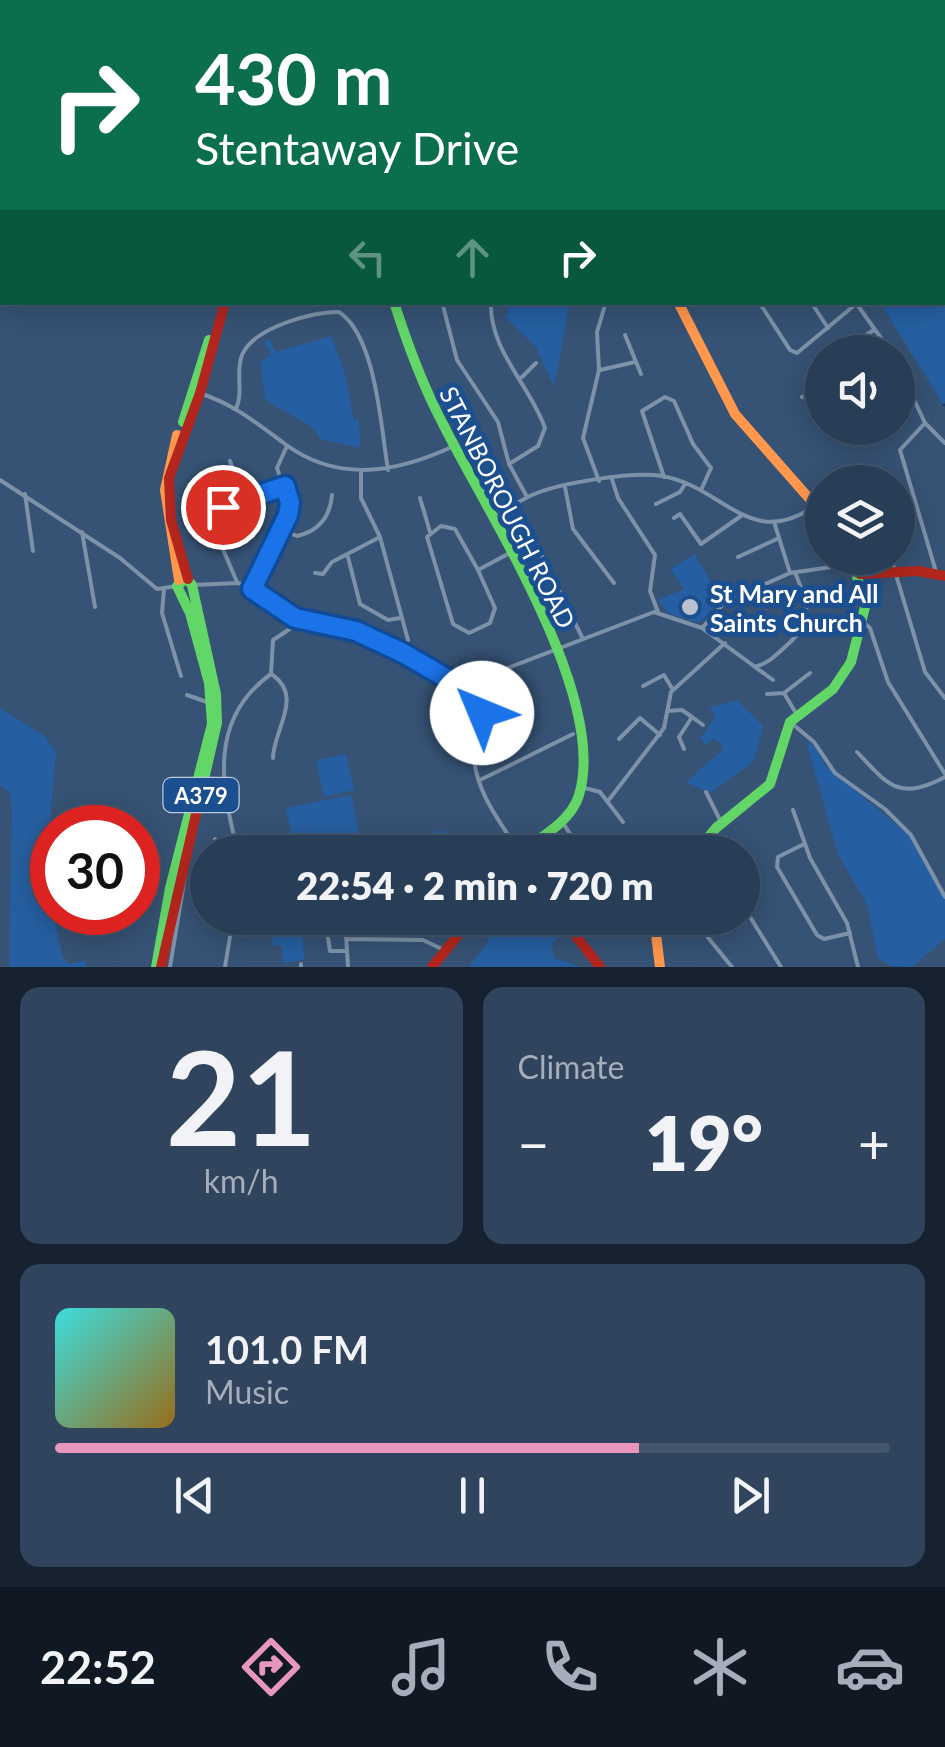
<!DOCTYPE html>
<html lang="en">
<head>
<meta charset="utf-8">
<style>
	:root { --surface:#283e57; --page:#30455d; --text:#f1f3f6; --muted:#a5aeba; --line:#44576d; --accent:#e797bd }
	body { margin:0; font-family:Lato,sans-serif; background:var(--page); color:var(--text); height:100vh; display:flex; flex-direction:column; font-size:38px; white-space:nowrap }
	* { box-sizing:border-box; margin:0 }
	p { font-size:32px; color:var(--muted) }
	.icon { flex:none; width:55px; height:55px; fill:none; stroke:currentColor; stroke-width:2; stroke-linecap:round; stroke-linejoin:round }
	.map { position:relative; height:967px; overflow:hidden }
	.side { display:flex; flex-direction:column; gap:20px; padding:20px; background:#162230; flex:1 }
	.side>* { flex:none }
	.guide { position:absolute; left:0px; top:0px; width:945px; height:305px; box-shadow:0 5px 25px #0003,0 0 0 2px var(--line); background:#0b6e4f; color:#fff; overflow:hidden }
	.controls { position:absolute; left:805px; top:335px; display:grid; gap:20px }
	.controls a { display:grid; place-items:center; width:110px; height:110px; border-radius:50%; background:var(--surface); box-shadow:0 5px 25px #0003,0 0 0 2px var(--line); font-size:50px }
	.speed { position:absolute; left:30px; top:805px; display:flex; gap:20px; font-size:50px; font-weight:700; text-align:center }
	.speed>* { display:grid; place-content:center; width:130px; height:130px; border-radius:50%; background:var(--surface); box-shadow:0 5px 25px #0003,0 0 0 2px var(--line); line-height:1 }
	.speed .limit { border:15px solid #d22; background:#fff; color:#111 }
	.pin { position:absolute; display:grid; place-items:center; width:85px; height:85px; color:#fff; margin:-42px; border:5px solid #fff; border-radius:50%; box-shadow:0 2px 10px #0007 }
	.me { position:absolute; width:110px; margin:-55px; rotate:315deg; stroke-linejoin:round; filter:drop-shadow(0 0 8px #0008) }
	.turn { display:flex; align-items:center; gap:35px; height:210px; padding:0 30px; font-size:45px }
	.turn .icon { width:130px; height:130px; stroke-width:2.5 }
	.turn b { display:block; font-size:70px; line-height:85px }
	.lanes { display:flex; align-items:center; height:95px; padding:0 30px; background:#0003; justify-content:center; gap:50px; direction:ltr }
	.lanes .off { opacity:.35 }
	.big { font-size:75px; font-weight:800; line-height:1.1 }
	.side .card { flex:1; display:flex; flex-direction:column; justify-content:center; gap:15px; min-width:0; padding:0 35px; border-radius:20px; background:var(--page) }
	.side .dial { align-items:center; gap:0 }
	.dial b { font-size:130px; line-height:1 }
	.song { display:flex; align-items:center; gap:30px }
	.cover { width:120px; height:120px; border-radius:15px; background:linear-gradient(135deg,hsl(180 70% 55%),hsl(40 70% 35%)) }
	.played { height:10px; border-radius:5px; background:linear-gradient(90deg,var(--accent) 70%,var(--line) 70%) }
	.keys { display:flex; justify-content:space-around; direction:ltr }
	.heat { display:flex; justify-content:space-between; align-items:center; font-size:55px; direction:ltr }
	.side .tiles { flex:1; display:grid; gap:20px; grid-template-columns:1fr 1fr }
	.card:last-child { grid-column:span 2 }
	.trip { position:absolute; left:190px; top:835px; width:570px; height:100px; border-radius:50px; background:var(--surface); box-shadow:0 5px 25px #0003,0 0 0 2px var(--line); font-weight:800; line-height:100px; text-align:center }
	.dock { display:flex; height:160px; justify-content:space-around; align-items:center; background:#101923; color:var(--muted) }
	.dock .icon { width:70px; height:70px }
	.dock .on { color:var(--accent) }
	.dock b { font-size:45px; color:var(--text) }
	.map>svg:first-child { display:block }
</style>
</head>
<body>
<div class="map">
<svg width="945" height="967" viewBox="0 0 945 967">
	<rect width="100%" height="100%" fill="#365274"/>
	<path fill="#265fa1" d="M 945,293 L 945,402 L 943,404 L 880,303 L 942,302 Z
		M 507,303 L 570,303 L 554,387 L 536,347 L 504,316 L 509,314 Z
		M 331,336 L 344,370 L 354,419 L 359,419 L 360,448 L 320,439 L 314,428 L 265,400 L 260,361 L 271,355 L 264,342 L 269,339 L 276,352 Z
		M 695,554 L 721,601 L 699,623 L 669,614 L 658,600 L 684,589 L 670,569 Z
		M 737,700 L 763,726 L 754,761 L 710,793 L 686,782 L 721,751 L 723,745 L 713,739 L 706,745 L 700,739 L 716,716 L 709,708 Z
		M 0,708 L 45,736 L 56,752 L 45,879 L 63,958 L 69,964 L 85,961 L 87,967 L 9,967 L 12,810 L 10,793 L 0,785 Z
		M 806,741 L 818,749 L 824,764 L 910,836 L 945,900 L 945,939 L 912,967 L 890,966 L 878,958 L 867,905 L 838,854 Z
		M 346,754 L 354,790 L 324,797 L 316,760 Z
		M 351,795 L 360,838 L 295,852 L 286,808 Z
		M 445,830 L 450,852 L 429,852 L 425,834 Z
		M 496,918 L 557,918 L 567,932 L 552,943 L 554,958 L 581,967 L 468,967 L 486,945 Z
		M 302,924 L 304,960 L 283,963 L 282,946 L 272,945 L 273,930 Z"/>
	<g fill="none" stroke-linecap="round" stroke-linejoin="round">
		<path stroke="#153c6e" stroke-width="2.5" d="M 944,405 L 945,405"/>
		<path stroke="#7d92a8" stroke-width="4" d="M 247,0 L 248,2
			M 336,0 L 337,2
			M 501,0 L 506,2
			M 715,0 L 717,2
			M 195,2 L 196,0
			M 413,2 L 413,0
			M 226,302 L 236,302
			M 442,302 L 457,360 L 498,422 L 509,464 L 527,497
			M 491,302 C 489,350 530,385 545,428 L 538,446 L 509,464
			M 759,302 L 790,350 L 797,353 L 856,304
			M 811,302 L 828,328
			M 856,303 L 891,352
			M 625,335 L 641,374
			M 848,352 L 851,344 L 874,330
			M 898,366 L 925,423 L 945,443
			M 600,370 L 635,362
			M 522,377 L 536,363
			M 199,393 C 232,403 258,424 285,444 C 339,484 398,472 454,446
			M 802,397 L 822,391
			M 236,409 C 244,391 235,372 242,355 C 253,328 313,311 339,312 C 376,336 381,428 388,470
			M 925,423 L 900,450 L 937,575
			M 230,461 L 245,502 L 285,486
			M 361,472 L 361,498 L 380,537 L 408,640 L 403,652
			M 664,477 L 642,411 L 665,397 L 674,401 L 693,444 L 711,468 L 701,490
			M 612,479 L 618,498 L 655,555 L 650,591 L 658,612
			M 0,480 L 120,558 L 157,589 L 177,586
			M 599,481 L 583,438 L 599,370 L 597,332 L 606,302
			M 565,487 L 573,529 L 614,583
			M 25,494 L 33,551
			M 420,498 L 430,532
			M 656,504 L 680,492 L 685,484
			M 206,518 L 207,511 L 216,504 L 227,508 L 245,502
			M 674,518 L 680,514 L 701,544 L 741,516
			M 492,519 C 506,511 518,501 532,495 C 559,483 633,471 662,476 C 725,487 750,552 816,505
			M 775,525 L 790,573
			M 280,529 L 297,536 C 319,531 330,517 332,495
			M 82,532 L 95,607
			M 530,532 L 582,637
			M 219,540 L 237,582
			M 348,557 L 360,604 L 388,620 L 400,618
			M 738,557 L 779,538
			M 891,558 L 925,672 L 945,698
			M 478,570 L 455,529 L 441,526 L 427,537 L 453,624 L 469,633 L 490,623 L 495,608 L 478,570 L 508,554
			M 315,573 L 323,574 L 332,562 L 380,537
			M 192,585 L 239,583 L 295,618 L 356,631 L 403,653 L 479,701
			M 164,589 L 162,613 L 181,676
			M 252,589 L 290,508 L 277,468 L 286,448
			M 863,622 L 870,628 L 888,682 L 945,774
			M 702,628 L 725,602 L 790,573 L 852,564
			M 757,666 C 769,663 776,655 785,647 C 816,620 808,607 795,572
			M 271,674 C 305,696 273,730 273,758
			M 271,674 L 273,640 L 302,621
			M 458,678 L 505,671
			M 643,686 L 664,675 L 673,690
			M 767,694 L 784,693
			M 187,695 L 207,702
			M 667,711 L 682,710 L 692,717 L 679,737 L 684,749
			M 797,715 L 784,693 L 810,673
			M 692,717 L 703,725
			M 790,722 L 814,742 L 835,773 L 885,809 L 911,835 L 945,897
			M 619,739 L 640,718 L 660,735
			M 857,752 C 889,786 899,801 945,777
			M 480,780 L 573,734
			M 581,787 L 600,792 L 623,822
			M 706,792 L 721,822
			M 608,801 L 664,728 L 671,692 L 725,643
			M 793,810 L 810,858 L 847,923 L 858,967
			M 561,820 L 582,852
			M 215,839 L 219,849 L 238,849
			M 804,844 L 778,857 L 777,867 L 817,935 L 824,939 L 850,933
			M 518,850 C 500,822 475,790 474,756 C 474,737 485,721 479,701 L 508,668 L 654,612 L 702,628 L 773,680
			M 238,852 C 221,787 208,719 271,674
			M 742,904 L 781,967
			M 345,918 L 348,967
			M 692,918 L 732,967
			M 244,925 L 253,924 L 258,918
			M 345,925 L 327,931 L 330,951 L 347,951
			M 347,939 L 423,940 L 444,950
			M 301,964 L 301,967
			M 170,967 L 185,876
			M 225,967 L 233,918"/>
		<path stroke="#63d668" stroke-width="10" d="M 362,0 L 362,2
			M 881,0 L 884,2
			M 394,302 C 407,343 422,384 442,422 C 486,511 609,696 579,795 C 571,822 540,838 519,852
			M 183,422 L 209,340
			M 696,852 L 716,828 L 770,784 L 790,722 L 833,689 L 851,662 L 865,607 L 852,558
			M 156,967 L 170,888 L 212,724 L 209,683 L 190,613 L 177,586 L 186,578 L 192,585 L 216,694 L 217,723 L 196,814"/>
		<path stroke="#ff974d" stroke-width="10" d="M 808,2 L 820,0
			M 678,302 L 735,414 L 822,513
			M 177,435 L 165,490 L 179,580
			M 654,918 L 660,967"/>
		<path stroke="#b3261e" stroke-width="10" d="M 263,0 L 263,2
			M 607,0 L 607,2
			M 942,58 L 945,60
			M 860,574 L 918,571 L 945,576
			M 188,579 L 171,520 L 169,478 L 200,393 L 225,302
			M 562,918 L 600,967
			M 161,967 L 196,814
			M 432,967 L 472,918"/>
	</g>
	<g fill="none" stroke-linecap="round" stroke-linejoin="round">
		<g stroke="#114b97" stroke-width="25">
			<path id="route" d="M 223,507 L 285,486 L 290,503 L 288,515 L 252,589 L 295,618 L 356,631 L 403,653 L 470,692 L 482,713"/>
		</g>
		<use href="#route" stroke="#1a73e8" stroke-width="18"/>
	</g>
	<circle fill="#b9c2ce" stroke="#1b4f8f" stroke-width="4" cx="690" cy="607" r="10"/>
	<g text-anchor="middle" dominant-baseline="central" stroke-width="10" stroke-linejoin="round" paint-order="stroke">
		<rect fill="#1b4f8f" stroke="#bbcadd" stroke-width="2.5" x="163.5" y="778" width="75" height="34" rx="8"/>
		<g font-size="22" font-weight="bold" fill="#fff">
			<text x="201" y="795">A379</text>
		</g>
		<g font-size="25" fill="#fff" stroke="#1b4f8f">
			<text transform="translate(508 507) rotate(63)">STANBOROUGH ROAD</text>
		</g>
		<g font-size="25" font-weight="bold" fill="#fff" stroke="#1b4f8f" text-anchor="start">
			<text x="710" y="593">St Mary and All<tspan x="710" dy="29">Saints Church</tspan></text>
		</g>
	</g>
</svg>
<div class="controls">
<a><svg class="icon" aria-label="sound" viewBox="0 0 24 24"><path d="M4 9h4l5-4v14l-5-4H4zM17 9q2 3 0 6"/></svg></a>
<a><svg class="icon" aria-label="layers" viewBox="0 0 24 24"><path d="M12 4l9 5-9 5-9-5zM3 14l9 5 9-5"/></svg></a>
</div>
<div class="speed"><div class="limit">30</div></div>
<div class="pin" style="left:223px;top:507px;background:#d93025"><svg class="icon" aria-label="arrive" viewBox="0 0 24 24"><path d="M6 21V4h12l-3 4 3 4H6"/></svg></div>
<svg class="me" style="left:482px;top:713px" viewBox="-20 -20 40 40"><circle r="19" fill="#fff"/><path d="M0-13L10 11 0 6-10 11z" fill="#1a73e8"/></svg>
<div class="trip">22:54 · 2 min · 720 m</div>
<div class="guide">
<div class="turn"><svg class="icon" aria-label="right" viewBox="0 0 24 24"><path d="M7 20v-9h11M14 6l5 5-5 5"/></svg><div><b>430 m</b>Stentaway Drive</div></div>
<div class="lanes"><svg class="icon off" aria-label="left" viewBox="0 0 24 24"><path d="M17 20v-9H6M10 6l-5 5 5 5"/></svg><svg class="icon off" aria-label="ahead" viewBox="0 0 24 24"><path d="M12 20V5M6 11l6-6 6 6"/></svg><svg class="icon" aria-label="right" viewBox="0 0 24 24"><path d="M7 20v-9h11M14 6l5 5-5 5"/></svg></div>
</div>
</div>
<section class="side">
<div class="tiles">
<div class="card dial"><b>21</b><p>km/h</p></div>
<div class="card"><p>Climate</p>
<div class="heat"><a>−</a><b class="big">19°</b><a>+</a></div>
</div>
<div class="card">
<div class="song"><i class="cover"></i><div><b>101.0 FM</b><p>Music</p></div></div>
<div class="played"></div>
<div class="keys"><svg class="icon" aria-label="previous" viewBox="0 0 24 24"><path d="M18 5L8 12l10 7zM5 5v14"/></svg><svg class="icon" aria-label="pause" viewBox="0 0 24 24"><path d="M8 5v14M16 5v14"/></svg><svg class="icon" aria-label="next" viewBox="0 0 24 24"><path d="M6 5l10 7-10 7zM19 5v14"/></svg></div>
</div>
</div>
</section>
<nav class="dock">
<b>22:52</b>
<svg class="icon on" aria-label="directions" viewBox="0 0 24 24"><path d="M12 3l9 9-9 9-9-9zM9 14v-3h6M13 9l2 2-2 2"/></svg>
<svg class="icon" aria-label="music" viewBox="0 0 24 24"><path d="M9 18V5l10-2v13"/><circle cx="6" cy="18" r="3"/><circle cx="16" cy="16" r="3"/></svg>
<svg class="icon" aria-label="phone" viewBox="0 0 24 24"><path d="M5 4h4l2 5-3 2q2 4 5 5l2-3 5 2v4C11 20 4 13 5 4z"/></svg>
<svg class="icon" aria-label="climate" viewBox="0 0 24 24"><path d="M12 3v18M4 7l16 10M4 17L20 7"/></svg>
<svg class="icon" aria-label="car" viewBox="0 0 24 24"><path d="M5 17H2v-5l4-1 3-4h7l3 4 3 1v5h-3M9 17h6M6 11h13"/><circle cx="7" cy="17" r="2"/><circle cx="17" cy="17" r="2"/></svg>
</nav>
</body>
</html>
